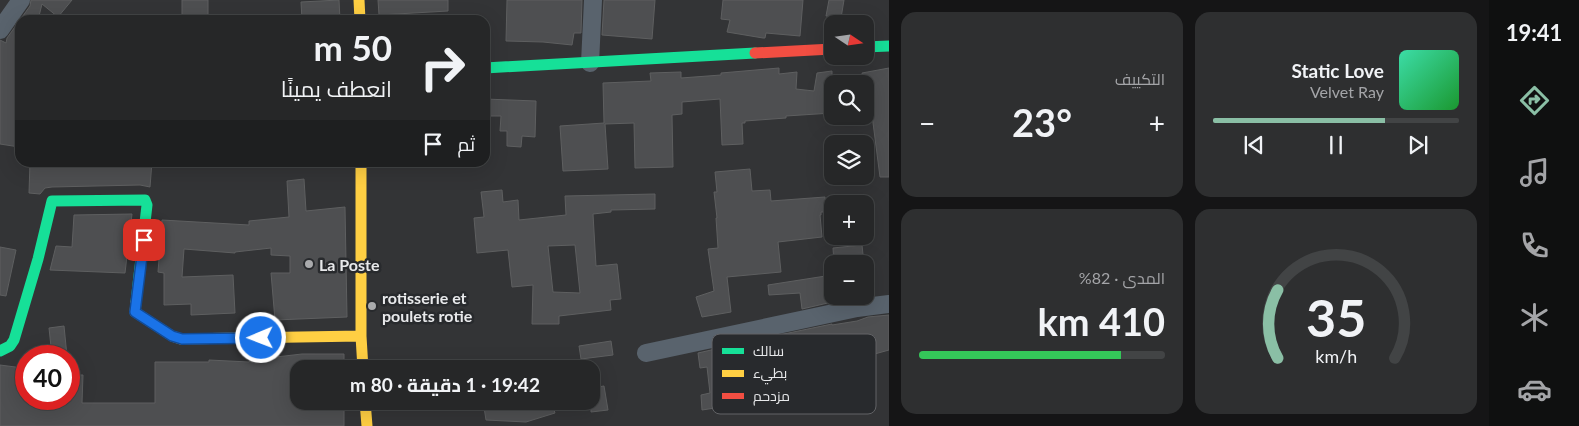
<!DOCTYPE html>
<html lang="ar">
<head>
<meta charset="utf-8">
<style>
	:root { --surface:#262728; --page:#2e2f30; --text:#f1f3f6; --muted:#a4a5a8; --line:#424445; --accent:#8abfa5 }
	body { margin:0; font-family:Lato,Cairo,sans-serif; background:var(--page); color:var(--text); direction:rtl; height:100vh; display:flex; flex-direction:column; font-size:19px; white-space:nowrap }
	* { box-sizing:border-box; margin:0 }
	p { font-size:16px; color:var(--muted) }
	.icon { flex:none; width:28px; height:28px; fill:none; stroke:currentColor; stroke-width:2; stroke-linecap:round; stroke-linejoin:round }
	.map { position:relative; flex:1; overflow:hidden; direction:ltr }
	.sheet { display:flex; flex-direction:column; gap:12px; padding:12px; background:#151516; width:600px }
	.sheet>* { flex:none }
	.hud { position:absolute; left:15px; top:15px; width:475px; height:152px; border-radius:15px; box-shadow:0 5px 20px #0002,0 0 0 1px var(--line); direction:rtl; background:#262728; color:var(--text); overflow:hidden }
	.needle { width:32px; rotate:103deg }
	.controls { position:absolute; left:824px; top:15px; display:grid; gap:10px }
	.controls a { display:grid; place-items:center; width:50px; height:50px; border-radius:10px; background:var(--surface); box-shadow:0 5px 20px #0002,0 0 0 1px var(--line); font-size:25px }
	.speed { position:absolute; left:15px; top:345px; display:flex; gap:10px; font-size:25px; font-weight:700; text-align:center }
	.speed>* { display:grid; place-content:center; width:65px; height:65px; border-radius:50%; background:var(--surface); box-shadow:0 5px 20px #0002,0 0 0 1px var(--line); line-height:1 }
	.speed .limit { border:8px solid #d22; background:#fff; color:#111 }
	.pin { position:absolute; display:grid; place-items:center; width:42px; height:42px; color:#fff; margin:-21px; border-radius:10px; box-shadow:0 2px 8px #0006 }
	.me { position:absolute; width:55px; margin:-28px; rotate:269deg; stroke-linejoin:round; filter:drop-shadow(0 0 4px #0008) }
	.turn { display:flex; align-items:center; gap:18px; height:105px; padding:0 15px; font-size:22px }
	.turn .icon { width:65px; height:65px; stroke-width:2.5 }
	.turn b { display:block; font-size:35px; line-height:42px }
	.then { display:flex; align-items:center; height:48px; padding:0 15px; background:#0003; gap:10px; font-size:19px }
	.big { font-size:38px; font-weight:700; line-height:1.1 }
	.sheet .card { flex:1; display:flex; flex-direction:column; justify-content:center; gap:8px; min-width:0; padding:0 18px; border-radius:15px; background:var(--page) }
	.sheet .dial { align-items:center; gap:0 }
	.dial svg { height:130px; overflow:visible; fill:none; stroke:var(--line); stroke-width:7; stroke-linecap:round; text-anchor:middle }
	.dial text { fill:var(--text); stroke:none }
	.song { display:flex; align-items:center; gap:15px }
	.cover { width:60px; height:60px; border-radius:8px; background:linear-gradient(135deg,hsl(160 70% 55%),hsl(130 70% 35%)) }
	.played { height:5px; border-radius:2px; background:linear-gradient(90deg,var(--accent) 70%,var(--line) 70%) }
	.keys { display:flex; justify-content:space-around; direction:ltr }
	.heat { display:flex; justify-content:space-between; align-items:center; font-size:28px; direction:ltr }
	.charge { height:8px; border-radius:4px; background:linear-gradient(90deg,#34c759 82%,var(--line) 0) }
	.sheet .tiles { flex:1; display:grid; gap:12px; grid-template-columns:repeat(2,1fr) }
	.trip { position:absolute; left:290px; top:360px; width:310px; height:50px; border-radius:15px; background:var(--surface); box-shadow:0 5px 20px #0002,0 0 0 1px var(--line); font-weight:700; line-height:50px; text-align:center; direction:rtl }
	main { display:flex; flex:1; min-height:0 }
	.tab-bar { display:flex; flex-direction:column; width:90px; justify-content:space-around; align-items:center; background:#0f1010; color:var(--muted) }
	.tab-bar .icon { width:35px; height:35px }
	.tab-bar .selected { color:var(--accent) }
	.tab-bar b { font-size:22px; color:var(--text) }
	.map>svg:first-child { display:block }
</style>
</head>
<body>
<main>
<nav class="tab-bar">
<b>19:41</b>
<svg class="icon selected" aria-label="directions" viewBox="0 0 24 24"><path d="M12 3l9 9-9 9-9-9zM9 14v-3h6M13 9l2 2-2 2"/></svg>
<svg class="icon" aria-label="music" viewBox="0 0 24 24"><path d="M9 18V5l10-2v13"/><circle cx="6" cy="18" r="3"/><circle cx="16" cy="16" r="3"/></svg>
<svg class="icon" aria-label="phone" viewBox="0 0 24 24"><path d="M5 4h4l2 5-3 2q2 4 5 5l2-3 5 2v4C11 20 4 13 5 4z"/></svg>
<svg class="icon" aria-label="climate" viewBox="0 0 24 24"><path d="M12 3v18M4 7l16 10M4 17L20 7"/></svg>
<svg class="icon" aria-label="car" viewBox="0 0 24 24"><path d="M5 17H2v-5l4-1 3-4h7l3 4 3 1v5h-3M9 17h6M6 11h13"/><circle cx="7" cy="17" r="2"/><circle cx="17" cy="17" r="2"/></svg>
</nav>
<section class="sheet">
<div class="tiles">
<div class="card">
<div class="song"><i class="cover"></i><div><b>Static Love</b><p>Velvet Ray</p></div></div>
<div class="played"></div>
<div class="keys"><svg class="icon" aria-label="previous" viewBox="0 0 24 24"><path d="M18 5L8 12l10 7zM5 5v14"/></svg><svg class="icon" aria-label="pause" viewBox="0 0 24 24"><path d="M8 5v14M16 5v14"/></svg><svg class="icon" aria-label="next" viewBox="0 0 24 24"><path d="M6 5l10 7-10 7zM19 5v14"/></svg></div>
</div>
<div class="card"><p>التكييف</p>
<div class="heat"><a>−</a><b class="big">23°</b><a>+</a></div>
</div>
<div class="card dial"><svg viewBox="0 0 100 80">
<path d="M14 69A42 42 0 1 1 86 69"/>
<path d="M14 69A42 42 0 0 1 14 27" stroke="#8abfa5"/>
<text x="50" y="56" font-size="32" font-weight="700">35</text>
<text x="50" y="72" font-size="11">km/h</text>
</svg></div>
<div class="card"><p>المدى · 82%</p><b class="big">410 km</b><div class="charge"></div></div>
</div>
</section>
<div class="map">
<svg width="889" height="426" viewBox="0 0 889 426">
	<rect width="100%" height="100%" fill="#333436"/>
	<path fill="#4e4f51" stroke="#5e5f60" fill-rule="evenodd" d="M 31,0 L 72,0 L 58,17 L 42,4 L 38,20 L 20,20 L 20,140 L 19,147 L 0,144 L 0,40 L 6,43 L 7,38 L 30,6 Z
		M 182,0 L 208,0 L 208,20 L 182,20 Z
		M 339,0 L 340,20 L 302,20 L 301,2 Z
		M 378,0 L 448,0 L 448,11 L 379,15 Z
		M 507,0 L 582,0 L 581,33 L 574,33 L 572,45 L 543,42 L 506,41 Z
		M 604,0 L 655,0 L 652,39 L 602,35 Z
		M 723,0 L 803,0 L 800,36 L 766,33 L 765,38 L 763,38 L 727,32 L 730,20 L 721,19 Z
		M 829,0 L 844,0 L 841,18 L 826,16 Z
		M 779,68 L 779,74 L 797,72 L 796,89 L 814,91 L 817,73 L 832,71 L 832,113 L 786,116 L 786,118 L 745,121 L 745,123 L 742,123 L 743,144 L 722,145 L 720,99 L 682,102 L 682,114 L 672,115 L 673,167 L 635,168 L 634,123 L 605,124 L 608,169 L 563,171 L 560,126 L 604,123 L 603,83 L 651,81 L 650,73 L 681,72 L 681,78 L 721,75 L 721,73 Z
		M 889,68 L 889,177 L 880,177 L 872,115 L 869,116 L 862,73 Z
		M 485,99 L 536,101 L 535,137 L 522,136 L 521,147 L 507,146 L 507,131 L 500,131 L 501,116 L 485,116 Z
		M 30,162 L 152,162 L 150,187 L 140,185 L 52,187 L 45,188 L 40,194 L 29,193 Z
		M 750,169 L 752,191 L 770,190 L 771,201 L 825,197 L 826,212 L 821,212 L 821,215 L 820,215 L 822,237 L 778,242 L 781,272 L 727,277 L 731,312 L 702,317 L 696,297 L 714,291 L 708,249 L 718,248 L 716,218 L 717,218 L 714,192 L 717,192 L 715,172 Z
		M 304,179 L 306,211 L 345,207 L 347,317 L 275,320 L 271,273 L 290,273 L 290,256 L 271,255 L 271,248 L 235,252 L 235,253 L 184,249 L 182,277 L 233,275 L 235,313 L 191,315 L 191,304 L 164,305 L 164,273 L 158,272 L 162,220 L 249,225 L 249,221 L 289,217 L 287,181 Z
		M 502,190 L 503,202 L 518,200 L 519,220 L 566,215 L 565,196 L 655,194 L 655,209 L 611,210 L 611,212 L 593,214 L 596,266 L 617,264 L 621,299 L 610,300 L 611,310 L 559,316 L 559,324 L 532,324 L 533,285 L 512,287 L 508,250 L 477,253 L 474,218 L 484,217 L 481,192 ZM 575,245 L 580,293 L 553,292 L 548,246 Z
		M 132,214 L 125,273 L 50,270 L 56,246 L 72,247 L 74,215 Z
		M 862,245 L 864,264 L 834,264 L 833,248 Z
		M 0,247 L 16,250 L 6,296 L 0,295 Z
		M 832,275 L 832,302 L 802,309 L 800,293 L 769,295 L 768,285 Z
		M 889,315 L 889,350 L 871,355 L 872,364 L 847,368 L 848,378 L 833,381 L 833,383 L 813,387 L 810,372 L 790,375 L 790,370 L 770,375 L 767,358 L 783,355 L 779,335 L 832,324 L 832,325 L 857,321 L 868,317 Z
		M 64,326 L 67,356 L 52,356 L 49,328 Z
		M 611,341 L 613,355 L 581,359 L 579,346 Z
		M 720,348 L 721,356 L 733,353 L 740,383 L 725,386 L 728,406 L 702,410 L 701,395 L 710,393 L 707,367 L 700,368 L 698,353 Z
		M 302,354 L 344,354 L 344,369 L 299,369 L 299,401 L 344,401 L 344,426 L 0,426 L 0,365 L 23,368 L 22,373 L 26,373 L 26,399 L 69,399 L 69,375 L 83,375 L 82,403 L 155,403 L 155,362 L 209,362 L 209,360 L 249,362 L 250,360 Z
		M 604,386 L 608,410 L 591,412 L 591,388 Z
		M 483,401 L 551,401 L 555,413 L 526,422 L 486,420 Z"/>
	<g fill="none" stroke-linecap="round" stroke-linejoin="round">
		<path stroke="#59636d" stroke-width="18" d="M 0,30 L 21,0
			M 590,63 L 593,0
			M 646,353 L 857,308 L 889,304"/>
		<path stroke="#16e098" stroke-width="11" d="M 865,47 L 889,46
			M 485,68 L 755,53
			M 0,351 L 10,346 L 14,340 L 38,259 L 52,201 L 145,200 L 147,205 L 136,302"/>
		<path stroke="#ffcf43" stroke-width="11" d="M 359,0 L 360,20
			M 361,162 L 361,336 L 363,369
			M 136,302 L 135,312 L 172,336 L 181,339 L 361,336
			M 365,401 L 367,426"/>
		<path stroke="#f24e42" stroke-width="11" d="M 755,53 L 832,49"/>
	</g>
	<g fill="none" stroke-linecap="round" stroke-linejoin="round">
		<g stroke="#114b97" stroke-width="12">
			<path id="route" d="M 144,240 L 135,312 L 172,336 L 182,339 L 261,338"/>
		</g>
		<use href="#route" stroke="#1a73e8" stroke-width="9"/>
	</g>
	<g fill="#a9aaac" stroke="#282a2d" stroke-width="2">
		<circle cx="309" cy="264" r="5"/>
		<circle cx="372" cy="306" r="5"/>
	</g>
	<g text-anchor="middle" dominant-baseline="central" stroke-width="5" stroke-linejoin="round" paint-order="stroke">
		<g font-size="16" font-weight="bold" fill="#e8e9eb" stroke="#282a2d" text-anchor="start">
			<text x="319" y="264">La Poste</text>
			<text x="382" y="297">rotisserie et<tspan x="382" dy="18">poulets rotie</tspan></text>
		</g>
	</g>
	<rect x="712" y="334" width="164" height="80" rx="8" fill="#282a2d" stroke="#626366" stroke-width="1"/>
	<rect x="722" y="348" width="22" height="6" fill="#16e098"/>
	<rect x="722" y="370" width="22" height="7" fill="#ffcf43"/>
	<rect x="722" y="393" width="22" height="6" fill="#f24e42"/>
	<g font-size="14" fill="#e8e9eb">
		<text x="753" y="356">سالك</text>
		<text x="753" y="378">بطيء</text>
		<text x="753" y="401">مزدحم</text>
	</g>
</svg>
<div class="controls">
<a><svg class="needle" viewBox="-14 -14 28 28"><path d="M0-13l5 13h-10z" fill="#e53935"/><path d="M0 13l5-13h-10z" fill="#a4a5a8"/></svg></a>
<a><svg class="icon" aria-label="search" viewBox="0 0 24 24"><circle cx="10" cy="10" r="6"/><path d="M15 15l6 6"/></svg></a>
<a><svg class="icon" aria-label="layers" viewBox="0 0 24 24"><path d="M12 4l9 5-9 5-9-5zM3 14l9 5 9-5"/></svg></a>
<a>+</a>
<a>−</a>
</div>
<div class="speed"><div class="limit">40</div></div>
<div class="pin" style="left:144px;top:240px;background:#d93025"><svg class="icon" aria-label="arrive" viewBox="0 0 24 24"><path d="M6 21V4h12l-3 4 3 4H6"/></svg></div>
<svg class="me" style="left:261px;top:338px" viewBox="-20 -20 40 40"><circle r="17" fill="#1a73e8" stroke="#fff" stroke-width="3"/><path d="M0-11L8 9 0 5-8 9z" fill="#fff"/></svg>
<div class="trip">19:42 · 1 دقيقة · 80 m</div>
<div class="hud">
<div class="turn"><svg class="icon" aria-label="right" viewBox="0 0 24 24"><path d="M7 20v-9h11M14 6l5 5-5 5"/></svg><div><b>50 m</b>انعطف يمينًا</div></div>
<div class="then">ثم<svg class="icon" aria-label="arrive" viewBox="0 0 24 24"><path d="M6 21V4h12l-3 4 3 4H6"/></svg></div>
</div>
</div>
</main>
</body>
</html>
